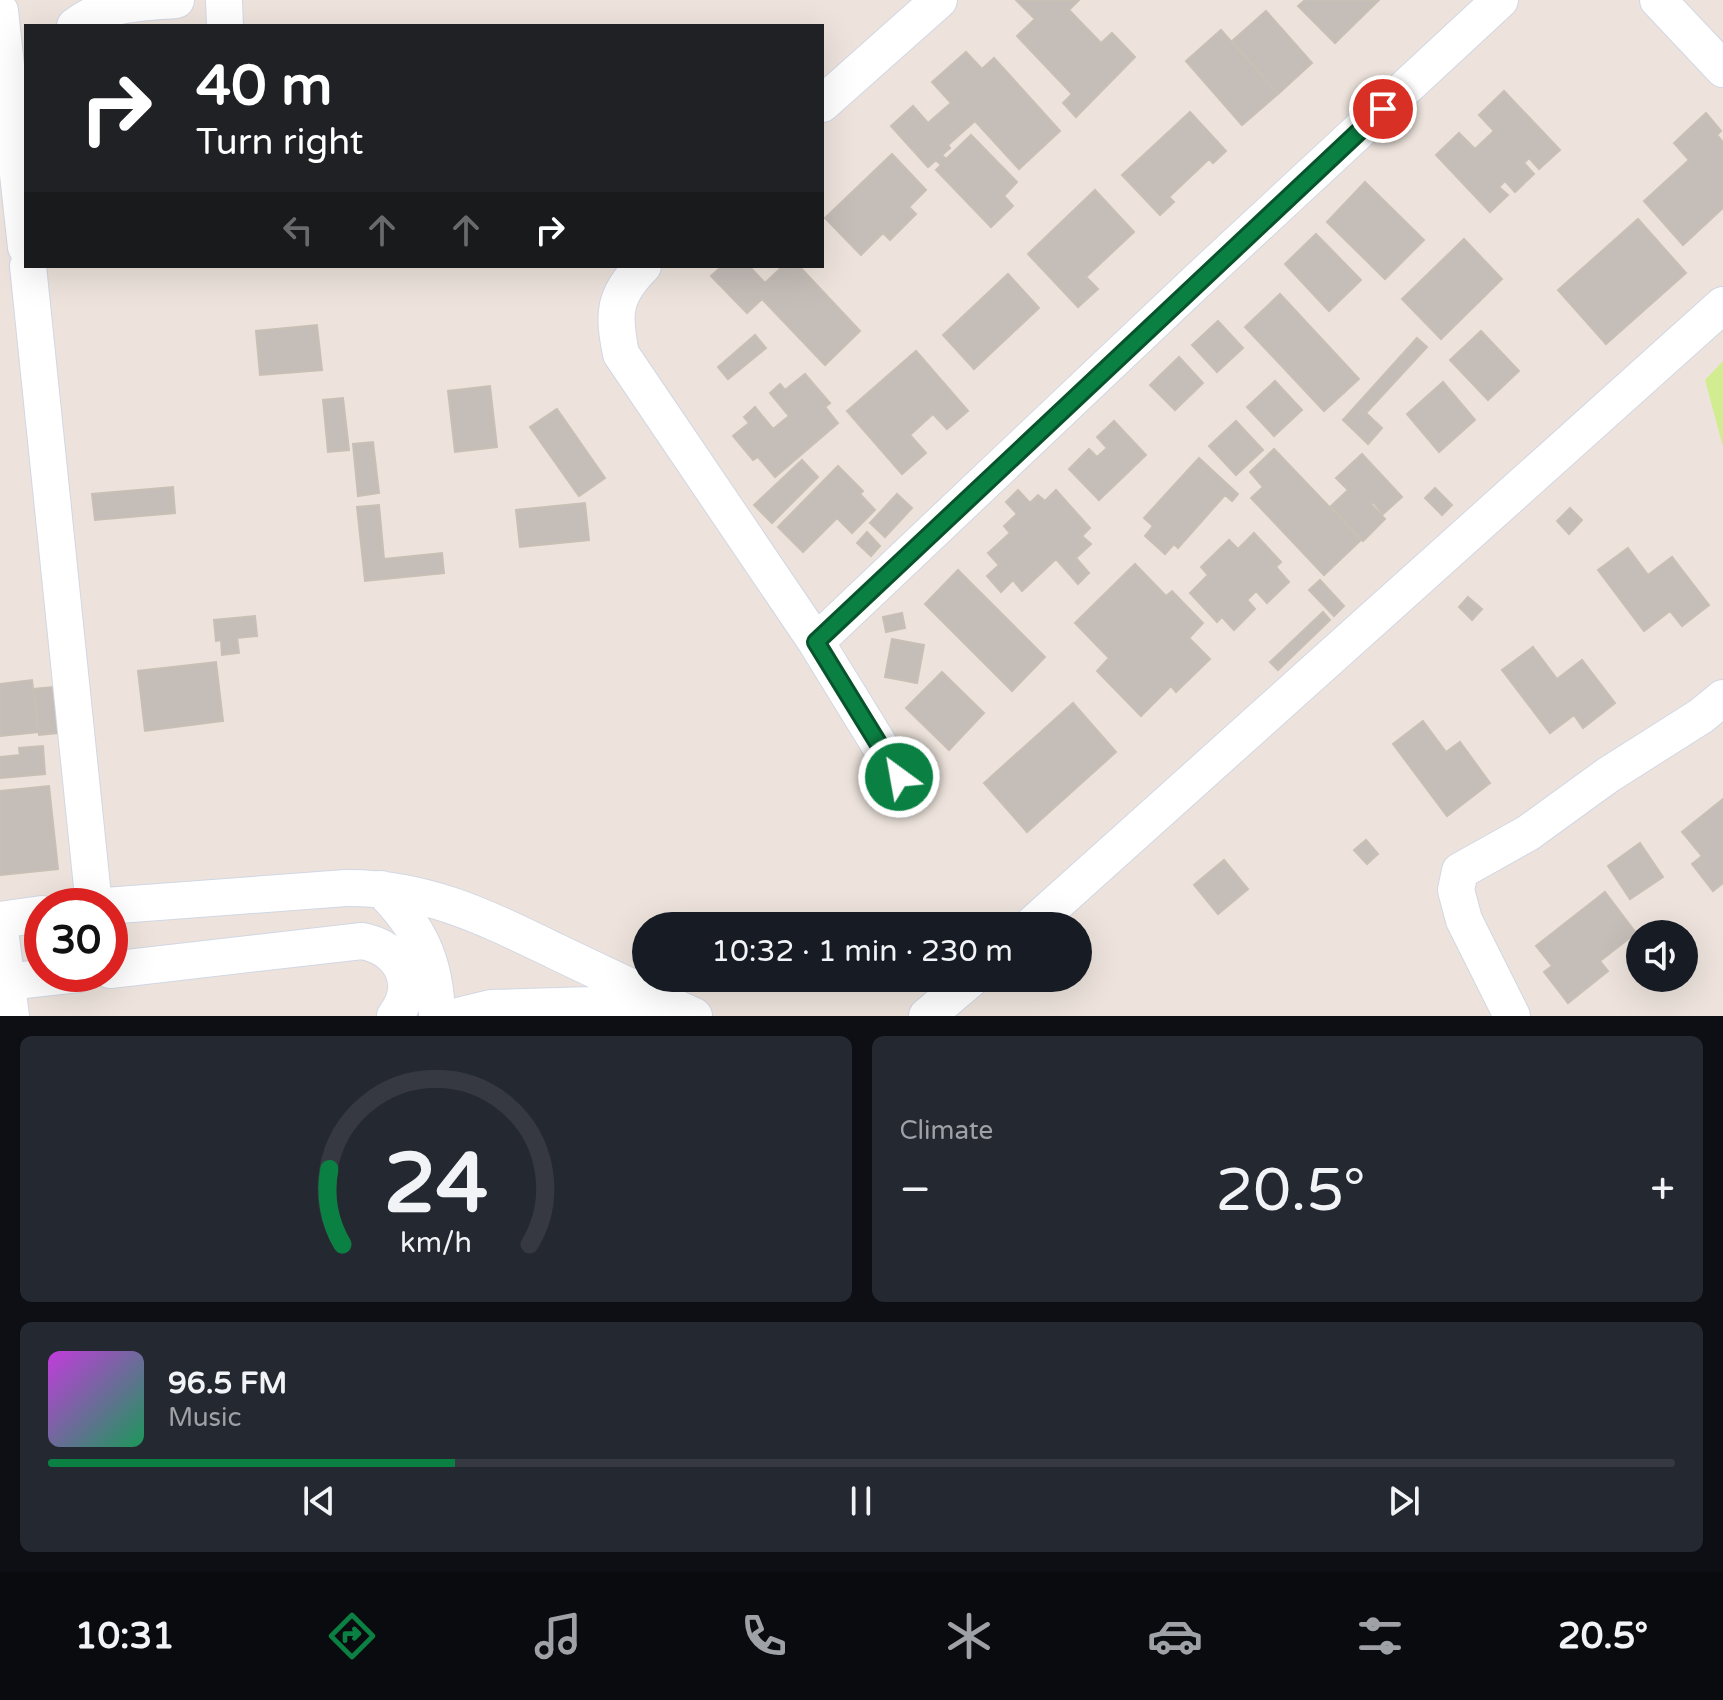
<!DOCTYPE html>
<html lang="en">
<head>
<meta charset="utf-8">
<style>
	:root { --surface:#171b24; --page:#242831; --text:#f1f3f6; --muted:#9ea1a6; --line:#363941; --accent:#0b8043 }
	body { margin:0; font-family:"Varela Round",sans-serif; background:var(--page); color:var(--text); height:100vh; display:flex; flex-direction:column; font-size:30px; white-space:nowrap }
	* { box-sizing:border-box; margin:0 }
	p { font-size:26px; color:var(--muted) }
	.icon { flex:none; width:44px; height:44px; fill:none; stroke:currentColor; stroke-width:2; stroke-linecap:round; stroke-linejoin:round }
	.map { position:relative; height:1016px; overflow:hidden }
	.sheet { display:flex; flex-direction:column; gap:20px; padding:20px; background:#0d0f14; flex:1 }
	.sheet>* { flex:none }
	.banner { position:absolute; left:24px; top:24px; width:800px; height:244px; border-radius:0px; box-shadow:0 8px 32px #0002; background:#202124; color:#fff; overflow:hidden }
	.buttons { position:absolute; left:1626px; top:920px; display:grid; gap:16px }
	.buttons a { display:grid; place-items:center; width:72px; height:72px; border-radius:50%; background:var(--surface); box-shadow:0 8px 32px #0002; font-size:40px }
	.speed { position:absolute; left:24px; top:888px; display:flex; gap:16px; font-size:40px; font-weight:700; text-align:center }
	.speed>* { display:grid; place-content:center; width:104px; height:104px; border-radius:50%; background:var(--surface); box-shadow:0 8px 32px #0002; line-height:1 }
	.speed .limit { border:12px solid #d22; background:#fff; color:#111 }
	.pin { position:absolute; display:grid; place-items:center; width:68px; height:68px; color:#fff; margin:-34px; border:4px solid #fff; border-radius:50%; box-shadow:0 2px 8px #0007 }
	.me { position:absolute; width:88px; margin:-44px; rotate:328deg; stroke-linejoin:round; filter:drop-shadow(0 0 6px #0008) }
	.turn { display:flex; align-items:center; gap:28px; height:168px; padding:0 40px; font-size:36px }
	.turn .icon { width:104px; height:104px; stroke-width:2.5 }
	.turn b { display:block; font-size:56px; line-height:68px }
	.lanes { display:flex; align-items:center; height:76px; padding:0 40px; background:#0003; justify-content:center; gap:40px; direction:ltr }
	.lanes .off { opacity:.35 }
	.big { font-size:60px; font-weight:600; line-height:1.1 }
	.sheet .card { flex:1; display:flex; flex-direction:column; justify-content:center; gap:12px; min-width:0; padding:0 28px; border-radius:12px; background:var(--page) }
	.sheet .dial { align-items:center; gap:0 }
	.dial svg { height:208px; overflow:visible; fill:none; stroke:var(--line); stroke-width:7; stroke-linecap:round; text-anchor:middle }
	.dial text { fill:var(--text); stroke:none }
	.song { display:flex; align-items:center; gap:24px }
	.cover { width:96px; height:96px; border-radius:12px; background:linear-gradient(135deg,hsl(290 70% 55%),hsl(150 70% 35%)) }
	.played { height:8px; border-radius:4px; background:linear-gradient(90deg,var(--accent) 25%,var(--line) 25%) }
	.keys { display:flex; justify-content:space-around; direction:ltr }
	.heat { display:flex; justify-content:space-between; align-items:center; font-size:44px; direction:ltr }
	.sheet .tiles { flex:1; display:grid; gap:20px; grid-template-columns:1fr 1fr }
	.card:last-child { grid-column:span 2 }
	.trip { position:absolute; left:632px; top:912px; width:460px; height:80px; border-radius:40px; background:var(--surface); box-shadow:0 8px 32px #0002; font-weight:600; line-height:80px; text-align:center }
	.tab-bar { display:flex; height:128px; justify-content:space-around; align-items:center; background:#090b0e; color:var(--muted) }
	.tab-bar .icon { width:56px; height:56px }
	.tab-bar .active { color:var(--accent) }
	.tab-bar b { font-size:36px; color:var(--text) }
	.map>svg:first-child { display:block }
</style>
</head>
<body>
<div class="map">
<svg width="1723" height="1016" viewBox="0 0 1723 1016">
	<rect width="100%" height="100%" fill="#ede3dc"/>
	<path fill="#d2ec92" d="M 1723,361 L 1723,447 L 1705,380 Z"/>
	<path fill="#c5bdb8" stroke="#c8bfb5" stroke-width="2" d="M 1016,0 L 1079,0 L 1069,10 L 1101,43 L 1112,33 L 1135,57 L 1076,117 L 1063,103 L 1072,94 L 1017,36 L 1035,19 Z
		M 1305,0 L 1379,0 L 1335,43 L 1298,6 Z
		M 1266,11 L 1312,63 L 1278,94 L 1232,41 Z
		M 1221,30 L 1278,94 L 1242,125 L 1186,61 Z
		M 966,52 L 982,69 L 994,58 L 1060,131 L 1019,169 L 975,121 L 948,145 L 950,148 L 942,155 L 946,159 L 971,135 L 1017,182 L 1004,196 L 1013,206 L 991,227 L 936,170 L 941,165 L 936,160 L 928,167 L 891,126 L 913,106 L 928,123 L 951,103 L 932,82 Z
		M 1504,91 L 1560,150 L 1539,169 L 1529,158 L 1524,163 L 1534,174 L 1515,192 L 1505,181 L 1499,187 L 1508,195 L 1490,212 L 1436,155 L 1459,133 L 1475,149 L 1494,131 L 1479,115 Z
		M 1190,112 L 1226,151 L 1213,163 L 1209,159 L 1169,197 L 1174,202 L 1160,215 L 1122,175 Z
		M 1706,113 L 1721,131 L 1717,135 L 1723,142 L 1723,208 L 1683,245 L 1644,201 L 1689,160 L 1674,143 Z
		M 892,154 L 926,190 L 909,207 L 916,214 L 890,240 L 883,233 L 861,255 L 825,218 Z
		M 1365,182 L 1424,240 L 1385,279 L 1327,222 Z
		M 1095,190 L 1134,232 L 1086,277 L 1098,289 L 1078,307 L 1028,254 Z
		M 1638,219 L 1686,273 L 1606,344 L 1558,290 Z
		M 1316,234 L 1361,280 L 1329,311 L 1285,264 Z
		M 1464,239 L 1502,279 L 1441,339 L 1402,299 Z
		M 722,266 L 749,266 L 765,283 L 783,266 L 799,266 L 860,331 L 825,365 L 762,299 L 747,313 L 711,276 Z
		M 1008,274 L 1039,308 L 974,369 L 943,335 Z
		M 1280,294 L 1359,379 L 1324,411 L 1245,327 Z
		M 1218,321 L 1243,348 L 1217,372 L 1192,345 Z
		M 317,325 L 322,370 L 260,375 L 256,331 Z
		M 1481,331 L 1519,371 L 1488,400 L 1450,360 Z
		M 755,335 L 766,348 L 728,379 L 718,367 Z
		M 1417,338 L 1427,347 L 1366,413 L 1382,428 L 1368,444 L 1343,420 Z
		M 916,351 L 968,411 L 947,429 L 933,414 L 910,435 L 926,453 L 902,474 L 847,411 Z
		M 1179,357 L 1203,383 L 1175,410 L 1150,385 Z
		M 805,374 L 830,403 L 825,407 L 838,423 L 775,477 L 758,457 L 753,460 L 733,436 L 749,423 L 744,417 L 755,407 L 773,429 L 789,416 L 770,393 L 780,384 L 785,390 Z
		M 1275,381 L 1302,410 L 1274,436 L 1247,407 Z
		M 1443,382 L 1475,420 L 1439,452 L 1407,414 Z
		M 490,386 L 497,447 L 455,452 L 448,391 Z
		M 343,398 L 349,450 L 328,452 L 323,400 Z
		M 557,409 L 605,478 L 579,496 L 530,427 Z
		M 1114,421 L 1146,455 L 1099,500 L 1069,469 L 1089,449 L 1097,457 L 1107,448 L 1097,437 Z
		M 1236,421 L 1263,450 L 1236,475 L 1209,446 Z
		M 373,442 L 379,493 L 358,496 L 353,444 Z
		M 1274,449 L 1361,540 L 1324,575 L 1251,498 L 1263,487 L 1250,472 Z
		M 1362,454 L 1402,497 L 1383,514 L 1373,502 L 1371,504 L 1385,519 L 1363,541 L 1331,506 L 1348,490 L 1336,478 Z
		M 1199,458 L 1238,494 L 1232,501 L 1225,495 L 1178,548 L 1174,544 L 1165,554 L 1145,536 L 1153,526 L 1144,518 Z
		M 802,460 L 818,477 L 772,523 L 754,505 Z
		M 838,466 L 863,491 L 860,494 L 875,510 L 852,533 L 837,518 L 803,552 L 778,527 Z
		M 173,487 L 175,513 L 95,520 L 92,494 Z
		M 1435,488 L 1452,505 L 1442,515 L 1425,498 Z
		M 1018,490 L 1030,503 L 1038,495 L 1045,501 L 1056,490 L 1090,528 L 1082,536 L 1091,544 L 1076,558 L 1089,573 L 1078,584 L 1056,559 L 1022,591 L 1013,580 L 1001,592 L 987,576 L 999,565 L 988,553 L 1010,533 L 1004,526 L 1017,514 L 1006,502 Z
		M 897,494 L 912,508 L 885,537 L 870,523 Z
		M 585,503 L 589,540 L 520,547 L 516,510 Z
		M 379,505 L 384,559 L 442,553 L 444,573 L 365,581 L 357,507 Z
		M 1570,508 L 1582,520 L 1569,534 L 1557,521 Z
		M 867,532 L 880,546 L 871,556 L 857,543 Z
		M 1254,533 L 1281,562 L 1276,567 L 1289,582 L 1267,603 L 1256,591 L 1247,600 L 1255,609 L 1234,630 L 1222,617 L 1217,622 L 1190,593 L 1208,575 L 1201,567 L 1229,540 L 1238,549 Z
		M 1628,548 L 1648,575 L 1672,557 L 1709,605 L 1682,626 L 1670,611 L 1644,631 L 1598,570 Z
		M 1135,564 L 1166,596 L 1172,591 L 1203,623 L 1189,638 L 1210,659 L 1176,692 L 1171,686 L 1141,716 L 1097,671 L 1109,658 L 1075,623 Z
		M 958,570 L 1045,657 L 1012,691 L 925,604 Z
		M 1320,580 L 1344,606 L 1334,616 L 1309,590 Z
		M 1468,597 L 1482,609 L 1472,620 L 1459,607 Z
		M 1323,612 L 1330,620 L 1278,670 L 1270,662 Z
		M 902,613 L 905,628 L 886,632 L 883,617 Z
		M 255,616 L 257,636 L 237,638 L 239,653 L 222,655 L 221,640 L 216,641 L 214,620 Z
		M 892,639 L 924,645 L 917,683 L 885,677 Z
		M 1533,647 L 1557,679 L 1582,660 L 1615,703 L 1583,728 L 1574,715 L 1550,733 L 1502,670 Z
		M 216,662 L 223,721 L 145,731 L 138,671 Z
		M 942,672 L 984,713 L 949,750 L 906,708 Z
		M 32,680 L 38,732 L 0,736 L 0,684 Z
		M 53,687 L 58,733 L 39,735 L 34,689 Z
		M 1073,703 L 1116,752 L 1027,832 L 984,783 Z
		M 1423,721 L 1446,752 L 1460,742 L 1490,783 L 1447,816 L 1393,744 Z
		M 43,746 L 45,774 L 0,778 L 0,757 L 20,755 L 19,748 Z
		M 49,786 L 58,869 L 0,875 L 0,791 Z
		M 1723,799 L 1723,883 L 1713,891 L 1692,864 L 1702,856 L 1682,832 Z
		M 1366,840 L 1378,854 L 1367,864 L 1354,850 Z
		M 1640,843 L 1663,877 L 1630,899 L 1608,866 Z
		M 1224,860 L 1248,889 L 1218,914 L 1194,885 Z
		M 1605,892 L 1636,933 L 1600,961 L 1608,971 L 1568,1003 L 1544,972 L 1552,966 L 1536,946 Z"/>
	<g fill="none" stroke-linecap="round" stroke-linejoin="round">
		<g stroke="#d1d7e3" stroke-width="38">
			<path id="minor" d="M 224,0 L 225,26
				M 1658,0 L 1723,69
				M 0,11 L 26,247
				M 75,26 C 105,3 139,3 176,0
				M 822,104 L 939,0
				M 28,266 L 94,906
				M 643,266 C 613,296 613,314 621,354 L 816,642
				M 899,777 L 816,642 L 1195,283 L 1500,0
				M 381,889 C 419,927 436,961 437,1016
				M 105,906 L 346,888 C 425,887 485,917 555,951 C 601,973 647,995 694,1016
				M 0,920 L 42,914
				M 1031,926 L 1723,305
				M 0,930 L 11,1016
				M 110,970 L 362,941 C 400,948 420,983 395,1016
				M 6,982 L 78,974
				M 458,1016 L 491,1008 L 658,1003
				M 927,1016 L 972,978
				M 1512,1016 L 1464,920 L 1456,890 L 1460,871 L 1528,833 L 1608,775 L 1701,716 L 1723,698"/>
		</g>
		<use href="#minor" stroke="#fff" stroke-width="36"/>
	</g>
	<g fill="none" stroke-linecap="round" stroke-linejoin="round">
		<g stroke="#07532c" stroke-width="20">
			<path id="route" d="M 899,777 L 816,642 L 1383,109"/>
		</g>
		<use href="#route" stroke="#0b8043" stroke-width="14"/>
	</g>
</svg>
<div class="buttons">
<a><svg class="icon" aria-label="sound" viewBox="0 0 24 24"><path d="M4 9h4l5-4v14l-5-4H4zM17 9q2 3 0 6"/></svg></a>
</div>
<div class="speed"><div class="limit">30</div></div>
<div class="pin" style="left:1383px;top:109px;background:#d93025"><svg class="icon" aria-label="arrive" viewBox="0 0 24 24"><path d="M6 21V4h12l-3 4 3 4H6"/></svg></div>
<svg class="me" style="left:899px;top:777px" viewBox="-20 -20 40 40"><circle r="17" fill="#0b8043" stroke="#fff" stroke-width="3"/><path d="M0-11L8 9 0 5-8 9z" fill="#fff"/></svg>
<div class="trip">10:32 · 1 min · 230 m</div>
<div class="banner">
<div class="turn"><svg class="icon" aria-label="right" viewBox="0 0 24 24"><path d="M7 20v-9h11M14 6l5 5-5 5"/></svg><div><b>40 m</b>Turn right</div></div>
<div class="lanes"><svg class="icon off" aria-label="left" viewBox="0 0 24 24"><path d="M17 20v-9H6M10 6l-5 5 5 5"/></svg><svg class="icon off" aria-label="ahead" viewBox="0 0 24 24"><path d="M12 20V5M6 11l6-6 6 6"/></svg><svg class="icon off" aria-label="ahead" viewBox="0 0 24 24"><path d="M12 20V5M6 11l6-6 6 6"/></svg><svg class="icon" aria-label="right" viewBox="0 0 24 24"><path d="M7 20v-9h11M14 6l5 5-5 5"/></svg></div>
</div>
</div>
<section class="sheet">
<div class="tiles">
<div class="card dial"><svg viewBox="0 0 100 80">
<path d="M14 69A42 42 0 1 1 86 69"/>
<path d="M14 69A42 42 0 0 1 9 40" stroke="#0b8043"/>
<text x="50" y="56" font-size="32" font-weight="700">24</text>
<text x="50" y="72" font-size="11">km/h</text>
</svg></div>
<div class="card"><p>Climate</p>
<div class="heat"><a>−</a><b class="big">20.5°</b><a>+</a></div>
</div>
<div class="card">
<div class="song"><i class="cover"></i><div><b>96.5 FM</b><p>Music</p></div></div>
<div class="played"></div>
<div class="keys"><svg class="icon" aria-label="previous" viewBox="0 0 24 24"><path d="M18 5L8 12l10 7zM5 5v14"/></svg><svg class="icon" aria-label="pause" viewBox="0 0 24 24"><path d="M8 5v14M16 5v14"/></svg><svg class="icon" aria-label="next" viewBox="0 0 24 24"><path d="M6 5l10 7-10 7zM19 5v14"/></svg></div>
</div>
</div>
</section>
<nav class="tab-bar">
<b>10:31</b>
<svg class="icon active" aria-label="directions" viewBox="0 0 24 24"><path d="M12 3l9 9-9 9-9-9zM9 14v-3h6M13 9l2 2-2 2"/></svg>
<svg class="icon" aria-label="music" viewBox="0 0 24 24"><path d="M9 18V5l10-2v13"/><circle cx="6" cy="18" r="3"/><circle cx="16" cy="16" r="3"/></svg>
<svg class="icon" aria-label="phone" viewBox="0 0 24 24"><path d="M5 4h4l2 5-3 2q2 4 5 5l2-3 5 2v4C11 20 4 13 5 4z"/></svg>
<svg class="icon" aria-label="climate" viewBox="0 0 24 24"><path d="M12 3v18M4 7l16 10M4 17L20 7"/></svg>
<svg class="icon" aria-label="car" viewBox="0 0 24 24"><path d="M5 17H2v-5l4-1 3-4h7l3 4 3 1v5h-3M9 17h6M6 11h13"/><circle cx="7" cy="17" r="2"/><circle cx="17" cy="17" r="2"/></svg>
<svg class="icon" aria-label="filters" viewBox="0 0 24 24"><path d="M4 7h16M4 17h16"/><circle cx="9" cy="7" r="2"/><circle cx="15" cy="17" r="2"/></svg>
<b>20.5°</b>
</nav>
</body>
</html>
